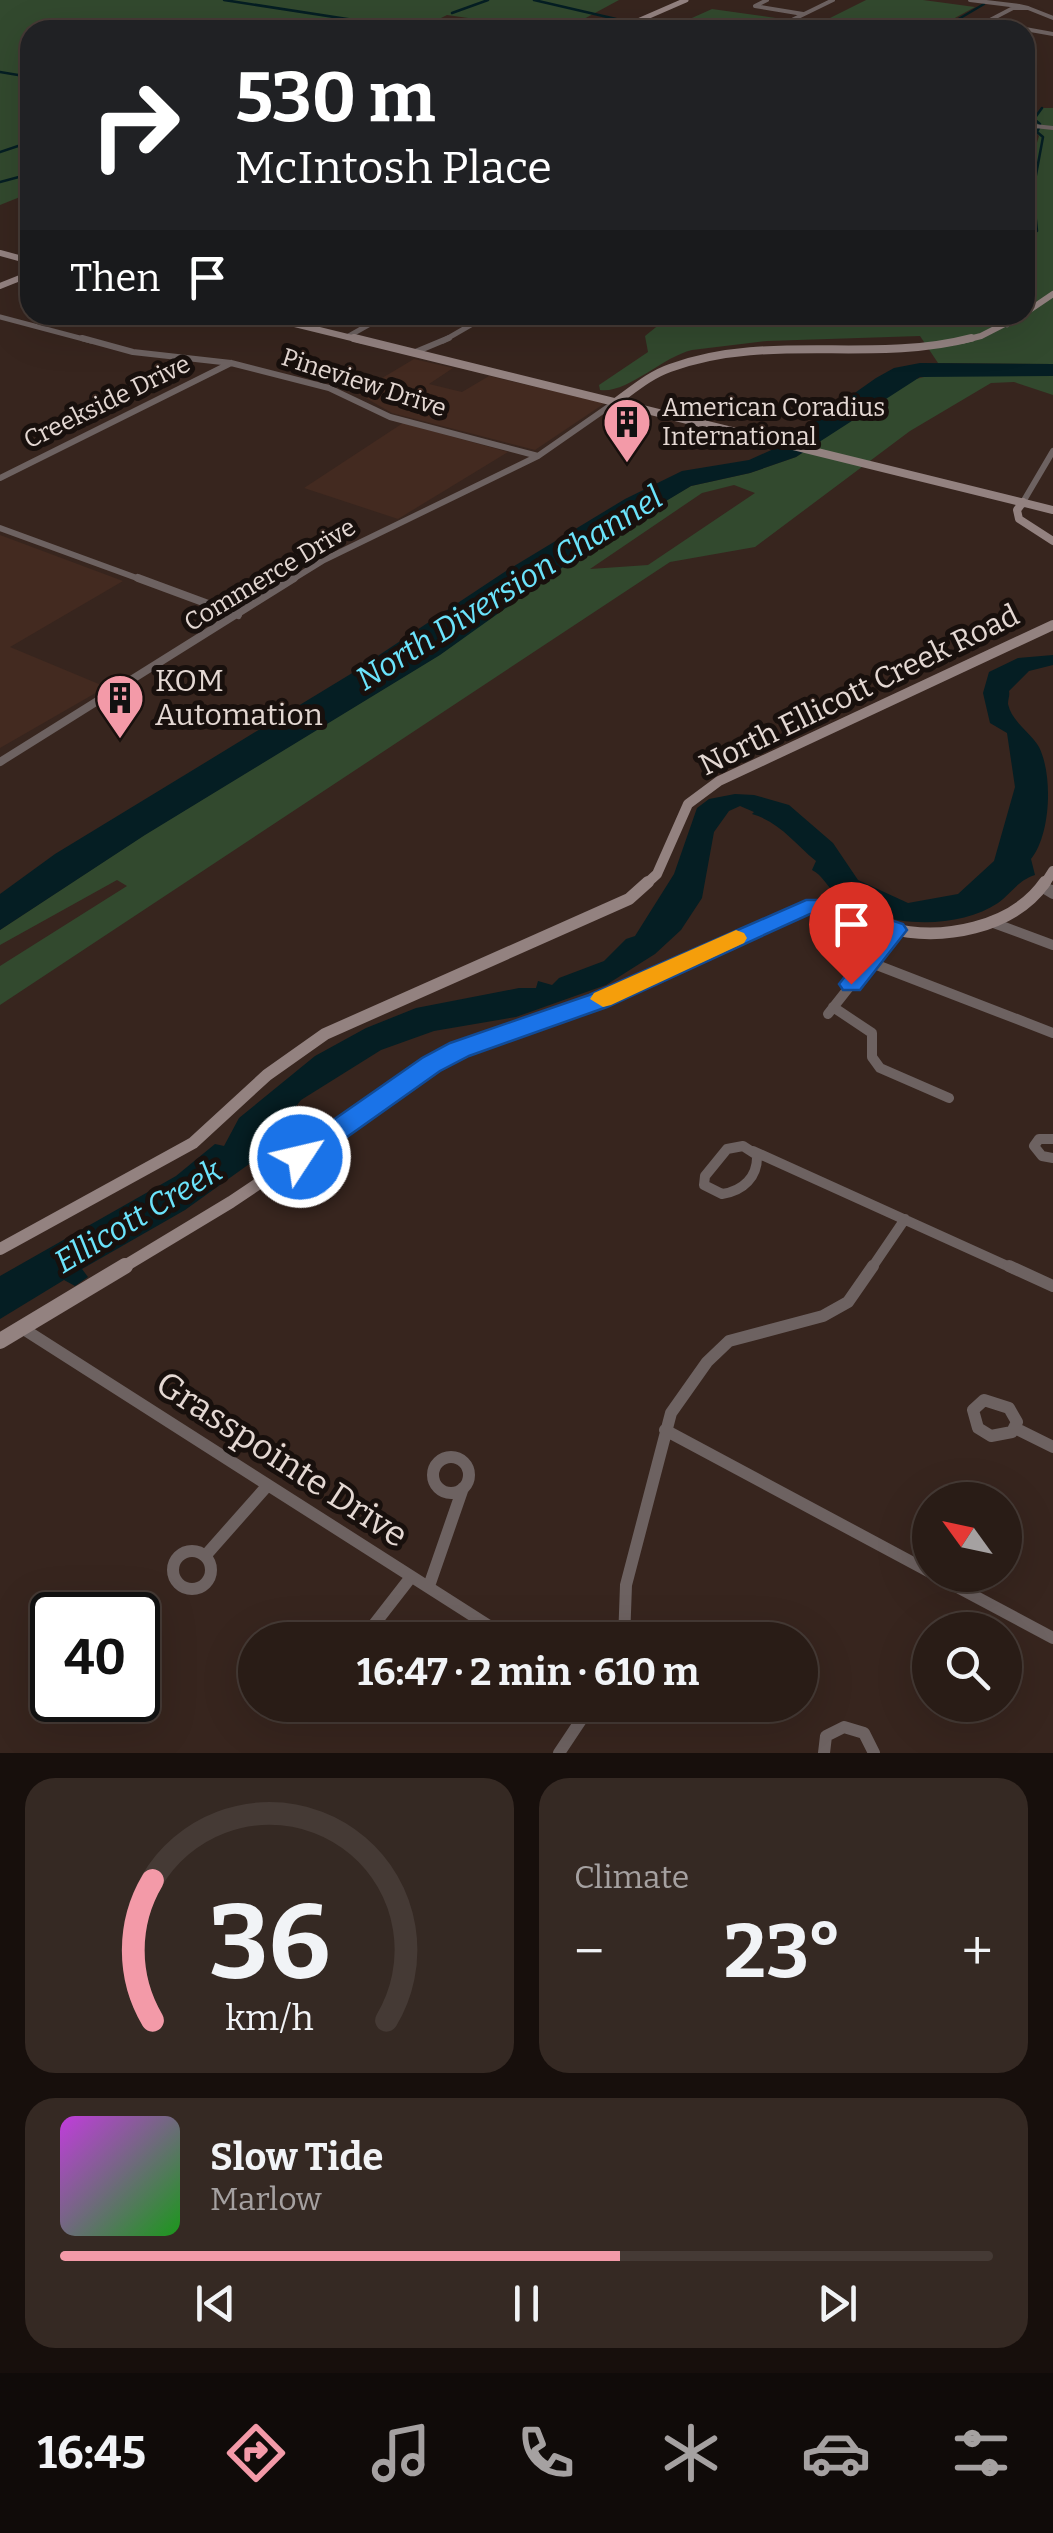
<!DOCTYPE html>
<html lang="en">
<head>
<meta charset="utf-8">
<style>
	:root { --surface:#291c16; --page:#352923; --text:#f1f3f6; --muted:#a5a1a1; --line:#453a35; --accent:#f39aa8 }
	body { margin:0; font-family:Bitter,serif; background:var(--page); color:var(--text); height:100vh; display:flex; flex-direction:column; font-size:38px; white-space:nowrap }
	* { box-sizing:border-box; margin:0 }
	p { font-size:32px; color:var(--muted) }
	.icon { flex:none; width:55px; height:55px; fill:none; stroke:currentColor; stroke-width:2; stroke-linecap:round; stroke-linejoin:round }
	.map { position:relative; height:1753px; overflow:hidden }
	.side { display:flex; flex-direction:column; gap:25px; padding:25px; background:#170f0c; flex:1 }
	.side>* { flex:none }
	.hud { position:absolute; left:20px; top:20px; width:1015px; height:305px; border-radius:30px; box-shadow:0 10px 40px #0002,0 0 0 2px var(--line); background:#202124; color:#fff; overflow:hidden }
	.needle { width:65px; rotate:303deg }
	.tools { position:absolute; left:912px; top:1482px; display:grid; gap:20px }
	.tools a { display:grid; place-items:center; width:110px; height:110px; border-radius:50%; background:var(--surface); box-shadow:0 10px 40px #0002,0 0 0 2px var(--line); font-size:50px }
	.speed { position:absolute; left:30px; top:1592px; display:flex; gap:20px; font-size:50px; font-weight:700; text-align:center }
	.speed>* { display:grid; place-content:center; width:130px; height:130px; border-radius:50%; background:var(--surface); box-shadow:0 10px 40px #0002,0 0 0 2px var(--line); line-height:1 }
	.speed .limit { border:5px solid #111; border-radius:15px; background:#fff; color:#111 }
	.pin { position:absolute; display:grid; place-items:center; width:85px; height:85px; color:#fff; margin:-102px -42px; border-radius:50% 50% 50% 0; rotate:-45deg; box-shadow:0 0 10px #0007 }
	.pin .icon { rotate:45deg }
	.me { position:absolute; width:110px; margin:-55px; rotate:55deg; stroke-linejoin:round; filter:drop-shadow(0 0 8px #0008) }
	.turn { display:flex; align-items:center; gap:35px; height:210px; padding:0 50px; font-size:45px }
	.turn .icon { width:130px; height:130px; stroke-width:2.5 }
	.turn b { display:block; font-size:70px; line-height:85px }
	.then { display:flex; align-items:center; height:95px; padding:0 50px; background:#0003; gap:20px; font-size:38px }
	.big { font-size:75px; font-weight:700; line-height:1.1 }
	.side .widget { flex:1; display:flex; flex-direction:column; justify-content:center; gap:15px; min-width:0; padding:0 35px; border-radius:30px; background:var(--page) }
	.side .dial { align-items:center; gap:0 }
	.dial svg { height:260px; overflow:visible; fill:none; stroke:var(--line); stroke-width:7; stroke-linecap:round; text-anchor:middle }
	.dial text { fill:var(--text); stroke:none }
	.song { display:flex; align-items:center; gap:30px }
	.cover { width:120px; height:120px; border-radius:15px; background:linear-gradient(135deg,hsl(290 70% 55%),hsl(120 70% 35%)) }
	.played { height:10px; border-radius:5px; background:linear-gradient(90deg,var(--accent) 60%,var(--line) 60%) }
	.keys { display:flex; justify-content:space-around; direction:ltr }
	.heat { display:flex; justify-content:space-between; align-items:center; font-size:55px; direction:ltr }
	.side .tiles { flex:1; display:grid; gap:25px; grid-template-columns:1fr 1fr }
	.widget:last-child { grid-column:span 2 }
	.trip { position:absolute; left:238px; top:1622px; width:580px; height:100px; border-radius:50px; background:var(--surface); box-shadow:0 10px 40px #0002,0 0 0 2px var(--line); font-weight:700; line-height:100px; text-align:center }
	.tab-bar { display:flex; height:160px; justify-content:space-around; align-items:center; background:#100b09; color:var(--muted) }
	.tab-bar .icon { width:70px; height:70px }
	.tab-bar .active { color:var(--accent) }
	.tab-bar b { font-size:45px; color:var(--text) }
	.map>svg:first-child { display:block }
</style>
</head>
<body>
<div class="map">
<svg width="1053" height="1753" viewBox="0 0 1053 1753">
	<rect width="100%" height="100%" fill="#37251e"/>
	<path fill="#432a20" d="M 414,359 L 453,368 L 429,384 L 462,392 L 489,376 L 605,403 L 535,450 L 392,413 L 357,393 Z
		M 403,423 L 508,452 L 398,519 L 304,488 Z
		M 0,535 L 123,581 L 10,647 L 106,687 L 0,748 Z"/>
	<path fill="#32492e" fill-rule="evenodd" d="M 0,0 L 619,0 L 582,20 L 552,30 L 447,15 L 441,18 L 512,30 L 30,30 L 30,193 L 0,205 Z
		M 866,0 L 923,0 L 975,7 L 933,30 L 665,30 L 712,9 L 818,24 Z
		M 1042,108 L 1053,108 L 1053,364 L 938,363 L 920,336 L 767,341 L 692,350 C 662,357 627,394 600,390 L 599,385 L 648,352 L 645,336 L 671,315 L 1025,315 L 1025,183 L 1039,136 L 1030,125 Z
		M 932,375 L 1053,376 L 1053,395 L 1014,382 L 991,383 L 910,431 L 755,547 L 670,562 L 0,1005 L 0,966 L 127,886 L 117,880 L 0,945 L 0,930 L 144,835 L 439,655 L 541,580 L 633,520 L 691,486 L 750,473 L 796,457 L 908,381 ZM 734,485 L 755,493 L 648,565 L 590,569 L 702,493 Z"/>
	<path fill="#051e23" d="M 920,363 L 1053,364 L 1053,376 L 920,377 L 796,457 L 750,473 L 691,486 L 598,542 L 440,655 L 145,835 L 0,930 L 0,894 L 55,854 L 349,675 L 506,571 L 625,499 L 682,471 L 749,460 L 778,447 L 876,378 L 894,368 Z
		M 1053,655 L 1053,665 L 1029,671 L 1009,691 C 1010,695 1008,699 1008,704 C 1012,722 1030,732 1039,747 C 1053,775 1051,834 1031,859 L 1035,875 C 1017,881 1012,893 998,903 C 954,932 873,928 834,892 C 825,884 823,876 812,870 L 816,861 C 794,843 780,822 752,814 L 754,812 L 740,806 L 729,811 L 714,832 L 702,898 L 681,930 L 655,954 L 606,985 L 516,1017 L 434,1031 L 381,1050 L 301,1100 L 252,1162 L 185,1210 L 82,1269 L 88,1277 L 75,1286 L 64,1280 L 0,1319 L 0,1276 L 176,1176 L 215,1144 L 224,1146 L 239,1118 L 315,1056 L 366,1028 L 416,1008 L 519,988 L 536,988 L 538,981 L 552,985 L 559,978 L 604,961 L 626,939 L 635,936 L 674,874 L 697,808 L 709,799 L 735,794 L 754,795 L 789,805 L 833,843 L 858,880 L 908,903 L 958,894 L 994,861 L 1015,787 L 1007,733 L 990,723 L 983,693 L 989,672 L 1018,658 Z"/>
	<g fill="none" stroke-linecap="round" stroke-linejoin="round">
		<path stroke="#051e23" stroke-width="2.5" d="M 224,0 L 386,25
			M 534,0 L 616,19
			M 452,13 L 488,0
			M 389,26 L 417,30
			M 940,30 L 984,4
			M 0,72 L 30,77
			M 1040,124 L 1034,119 L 1042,108
			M 0,152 L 30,142
			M 0,182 L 30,174
			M 1037,231 L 1033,191 L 1043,137 L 1037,132 L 1039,128"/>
		<path stroke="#6d6261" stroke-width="4" d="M 767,0 L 755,6 L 803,14
			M 970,0 L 1019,6
			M 1019,6 L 1028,8 L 1013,8 Z
			M 1028,8 L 1053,18
			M 792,20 L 833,0
			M 986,22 L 1053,34
			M 971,30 L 1013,8
			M 1025,125 L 1053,128"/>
		<path stroke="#6d6261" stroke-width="5" d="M 994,315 L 995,321 L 1007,325
			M 0,317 L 91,341
			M 347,337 L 386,315
			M 443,341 L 488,315"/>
		<path stroke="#6d6261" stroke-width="6" d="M 82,338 L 133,352 L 231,363 L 329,388 L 390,417 L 538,456
			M 413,353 L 449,338
			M 0,478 L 231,363
			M 1023,502 L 1053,451
			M 0,528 L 145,581
			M 290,581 L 324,560 L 538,456 L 617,401"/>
		<path stroke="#6d6261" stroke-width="8" d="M 138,578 L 238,615
			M 0,762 L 294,578"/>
		<path stroke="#6d6261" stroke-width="10" d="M 1053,890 L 1043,888 L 1053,894
			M 991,922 L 1053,945
			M 869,962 L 1053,1033
			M 833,1007 L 872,1033 L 872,1057 L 880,1068 L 949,1098
			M 828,1014 L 895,929
			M 1053,1139 L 1039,1139 L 1034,1146 L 1042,1156 L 1053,1158
			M 743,1146 L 757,1155 C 758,1177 743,1191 722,1194 L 704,1185 L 705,1176 L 727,1149 Z
			M 753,1151 L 1014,1269
			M 871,1269 L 905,1219"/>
		<path stroke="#6d6261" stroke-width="12" d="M 1009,1266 L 1053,1286
			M 22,1328 L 511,1640
			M 984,1400 L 1009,1408 L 1017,1422 L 1012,1432 L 991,1436 L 978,1428 L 973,1410 Z
			M 1015,1428 L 1053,1447
			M 665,1430 L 930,1572
			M433 1475a18 18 0 1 1 36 0a18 18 0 1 1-36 0Z
			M173 1570a19 19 0 1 1 38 0a19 19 0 1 1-38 0Z
			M 206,1555 L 267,1486
			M 935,1575 L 1053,1638
			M 429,1586 L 463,1488
			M 362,1640 L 411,1577
			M 624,1640 L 626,1585 L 671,1413 L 707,1362 L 729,1341 L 823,1316 L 848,1302 L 873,1266
			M 559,1753 L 591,1705
			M 824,1753 L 826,1736 L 844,1727 L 864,1733 L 874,1753"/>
		<path stroke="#938280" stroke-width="5" d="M 617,30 L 686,0"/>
		<path stroke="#938280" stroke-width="6" d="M 0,253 L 30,261
			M 0,286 L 30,274
			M 1025,313 L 1053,294
			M 258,315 L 364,341
			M 961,341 L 981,336 L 1022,315"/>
		<path stroke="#938280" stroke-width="8" d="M 354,338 L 1053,510
			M 617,401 C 634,389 650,375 670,368 C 767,332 872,364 971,338
			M 1023,502 L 1017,510 L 1019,519 L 1053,541"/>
		<path stroke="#938280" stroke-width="10" d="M 645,885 L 657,874 L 688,804 L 719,781 L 1053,625
			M 1044,885 L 1053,871"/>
		<path stroke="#938280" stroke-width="12" d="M 0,1249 L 193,1143 L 267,1075 L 325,1034 L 629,899 L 648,882
			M 120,1269 L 231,1202 L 453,1053 L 598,1001 L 806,907 C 836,907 860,920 889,928 C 941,942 1013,928 1045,882"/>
		<path stroke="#938280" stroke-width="16" d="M 0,1341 L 125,1266"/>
	</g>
	<path fill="#1a73e8" stroke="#114b97" stroke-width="2.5" d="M 806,900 L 830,900 L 903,924 L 907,930 L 860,990 L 843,990 L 839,984 L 880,932 L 828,914 L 810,914 L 607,1007 L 469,1056 L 440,1071 L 309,1164 L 290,1164 L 286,1157 L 290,1150 L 422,1058 L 450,1043 L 589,995 Z"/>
	<path fill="#f59e0b" d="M 736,930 L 744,933 L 747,938 L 744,943 L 611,1005 L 603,1007 L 590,999 L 594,993 Z"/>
	<defs>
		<g id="building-pin" transform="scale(2.5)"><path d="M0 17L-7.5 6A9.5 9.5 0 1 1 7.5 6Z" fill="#f39aa8" stroke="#18100d"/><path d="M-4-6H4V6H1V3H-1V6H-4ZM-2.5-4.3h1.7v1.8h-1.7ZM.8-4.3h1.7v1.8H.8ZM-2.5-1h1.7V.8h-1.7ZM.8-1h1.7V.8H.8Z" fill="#111"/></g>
	</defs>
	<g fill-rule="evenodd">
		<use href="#building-pin" x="627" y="422"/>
		<use href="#building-pin" x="120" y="698"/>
	</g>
	<g text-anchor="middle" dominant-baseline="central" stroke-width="10" stroke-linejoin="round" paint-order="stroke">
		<g font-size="25" fill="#e4d8d3" stroke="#18100d">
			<text transform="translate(364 383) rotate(18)">Pineview Drive</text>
			<text transform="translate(107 402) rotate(-26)">Creekside Drive</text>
			<text transform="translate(270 575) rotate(-31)">Commerce Drive</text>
		</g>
		<g font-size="25" fill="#e4d8d3" stroke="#18100d" text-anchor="start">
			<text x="662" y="408">American Coradius<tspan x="662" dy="29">International</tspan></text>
		</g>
		<g font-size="30" fill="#e4d8d3" stroke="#18100d" text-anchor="start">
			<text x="155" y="681">KOM<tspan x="155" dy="34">Automation</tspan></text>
		</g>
		<g font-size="30" fill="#e4d8d3" stroke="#18100d">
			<text transform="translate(859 690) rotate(-26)">North Ellicott Creek Road</text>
		</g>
		<g font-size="32" font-style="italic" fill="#6be3fb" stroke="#18100d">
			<text transform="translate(509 588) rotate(-32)">North Diversion Channel</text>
			<text transform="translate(138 1216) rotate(-31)">Ellicott Creek</text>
		</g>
		<g font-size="35" fill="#e4d8d3" stroke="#18100d">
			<text transform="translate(282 1459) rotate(33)">Grasspointe Drive</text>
		</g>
	</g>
</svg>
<div class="tools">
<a><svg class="needle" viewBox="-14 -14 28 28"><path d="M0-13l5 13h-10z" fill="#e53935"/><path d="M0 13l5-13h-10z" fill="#a5a1a1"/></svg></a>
<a><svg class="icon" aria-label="search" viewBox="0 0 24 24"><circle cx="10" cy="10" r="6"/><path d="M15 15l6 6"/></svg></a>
</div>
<div class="speed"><div class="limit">40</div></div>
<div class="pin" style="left:851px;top:984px;background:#d93025"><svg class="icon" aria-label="arrive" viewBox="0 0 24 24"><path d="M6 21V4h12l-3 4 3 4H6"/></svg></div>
<svg class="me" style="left:300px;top:1157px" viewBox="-20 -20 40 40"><circle r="17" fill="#1a73e8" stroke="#fff" stroke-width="3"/><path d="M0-11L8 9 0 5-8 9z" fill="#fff"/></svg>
<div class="trip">16:47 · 2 min · 610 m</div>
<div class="hud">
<div class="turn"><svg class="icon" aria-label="right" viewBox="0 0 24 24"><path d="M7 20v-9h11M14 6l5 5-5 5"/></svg><div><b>530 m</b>McIntosh Place</div></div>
<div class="then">Then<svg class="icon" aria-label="arrive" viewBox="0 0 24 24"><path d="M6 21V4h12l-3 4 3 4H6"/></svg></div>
</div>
</div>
<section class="side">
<div class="tiles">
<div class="widget dial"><svg viewBox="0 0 100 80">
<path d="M14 69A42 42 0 1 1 86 69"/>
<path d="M14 69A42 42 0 0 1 14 26" stroke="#f39aa8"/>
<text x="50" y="56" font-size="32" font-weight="700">36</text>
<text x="50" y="72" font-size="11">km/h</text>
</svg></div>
<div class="widget"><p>Climate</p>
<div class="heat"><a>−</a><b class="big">23°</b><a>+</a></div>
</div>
<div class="widget">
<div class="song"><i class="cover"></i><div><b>Slow Tide</b><p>Marlow</p></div></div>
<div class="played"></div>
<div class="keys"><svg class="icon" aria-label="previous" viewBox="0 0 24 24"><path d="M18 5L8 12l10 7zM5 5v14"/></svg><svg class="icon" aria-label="pause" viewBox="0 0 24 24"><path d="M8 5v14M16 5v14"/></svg><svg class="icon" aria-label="next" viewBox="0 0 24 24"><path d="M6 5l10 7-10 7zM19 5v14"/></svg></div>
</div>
</div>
</section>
<nav class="tab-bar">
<b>16:45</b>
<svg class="icon active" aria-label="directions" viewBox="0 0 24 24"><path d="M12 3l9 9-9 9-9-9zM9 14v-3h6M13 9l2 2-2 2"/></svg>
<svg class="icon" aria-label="music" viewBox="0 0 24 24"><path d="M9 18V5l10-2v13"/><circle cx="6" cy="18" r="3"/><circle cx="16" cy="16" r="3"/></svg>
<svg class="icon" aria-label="phone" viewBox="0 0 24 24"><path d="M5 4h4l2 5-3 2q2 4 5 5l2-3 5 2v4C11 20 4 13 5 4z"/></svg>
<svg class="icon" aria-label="climate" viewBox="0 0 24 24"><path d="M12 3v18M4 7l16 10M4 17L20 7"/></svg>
<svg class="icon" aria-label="car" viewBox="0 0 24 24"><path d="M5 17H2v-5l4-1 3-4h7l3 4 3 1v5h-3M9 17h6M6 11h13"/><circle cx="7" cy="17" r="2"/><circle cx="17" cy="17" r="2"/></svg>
<svg class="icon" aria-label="filters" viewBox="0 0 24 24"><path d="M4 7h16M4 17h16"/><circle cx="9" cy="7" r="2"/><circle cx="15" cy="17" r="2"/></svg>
</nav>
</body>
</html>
